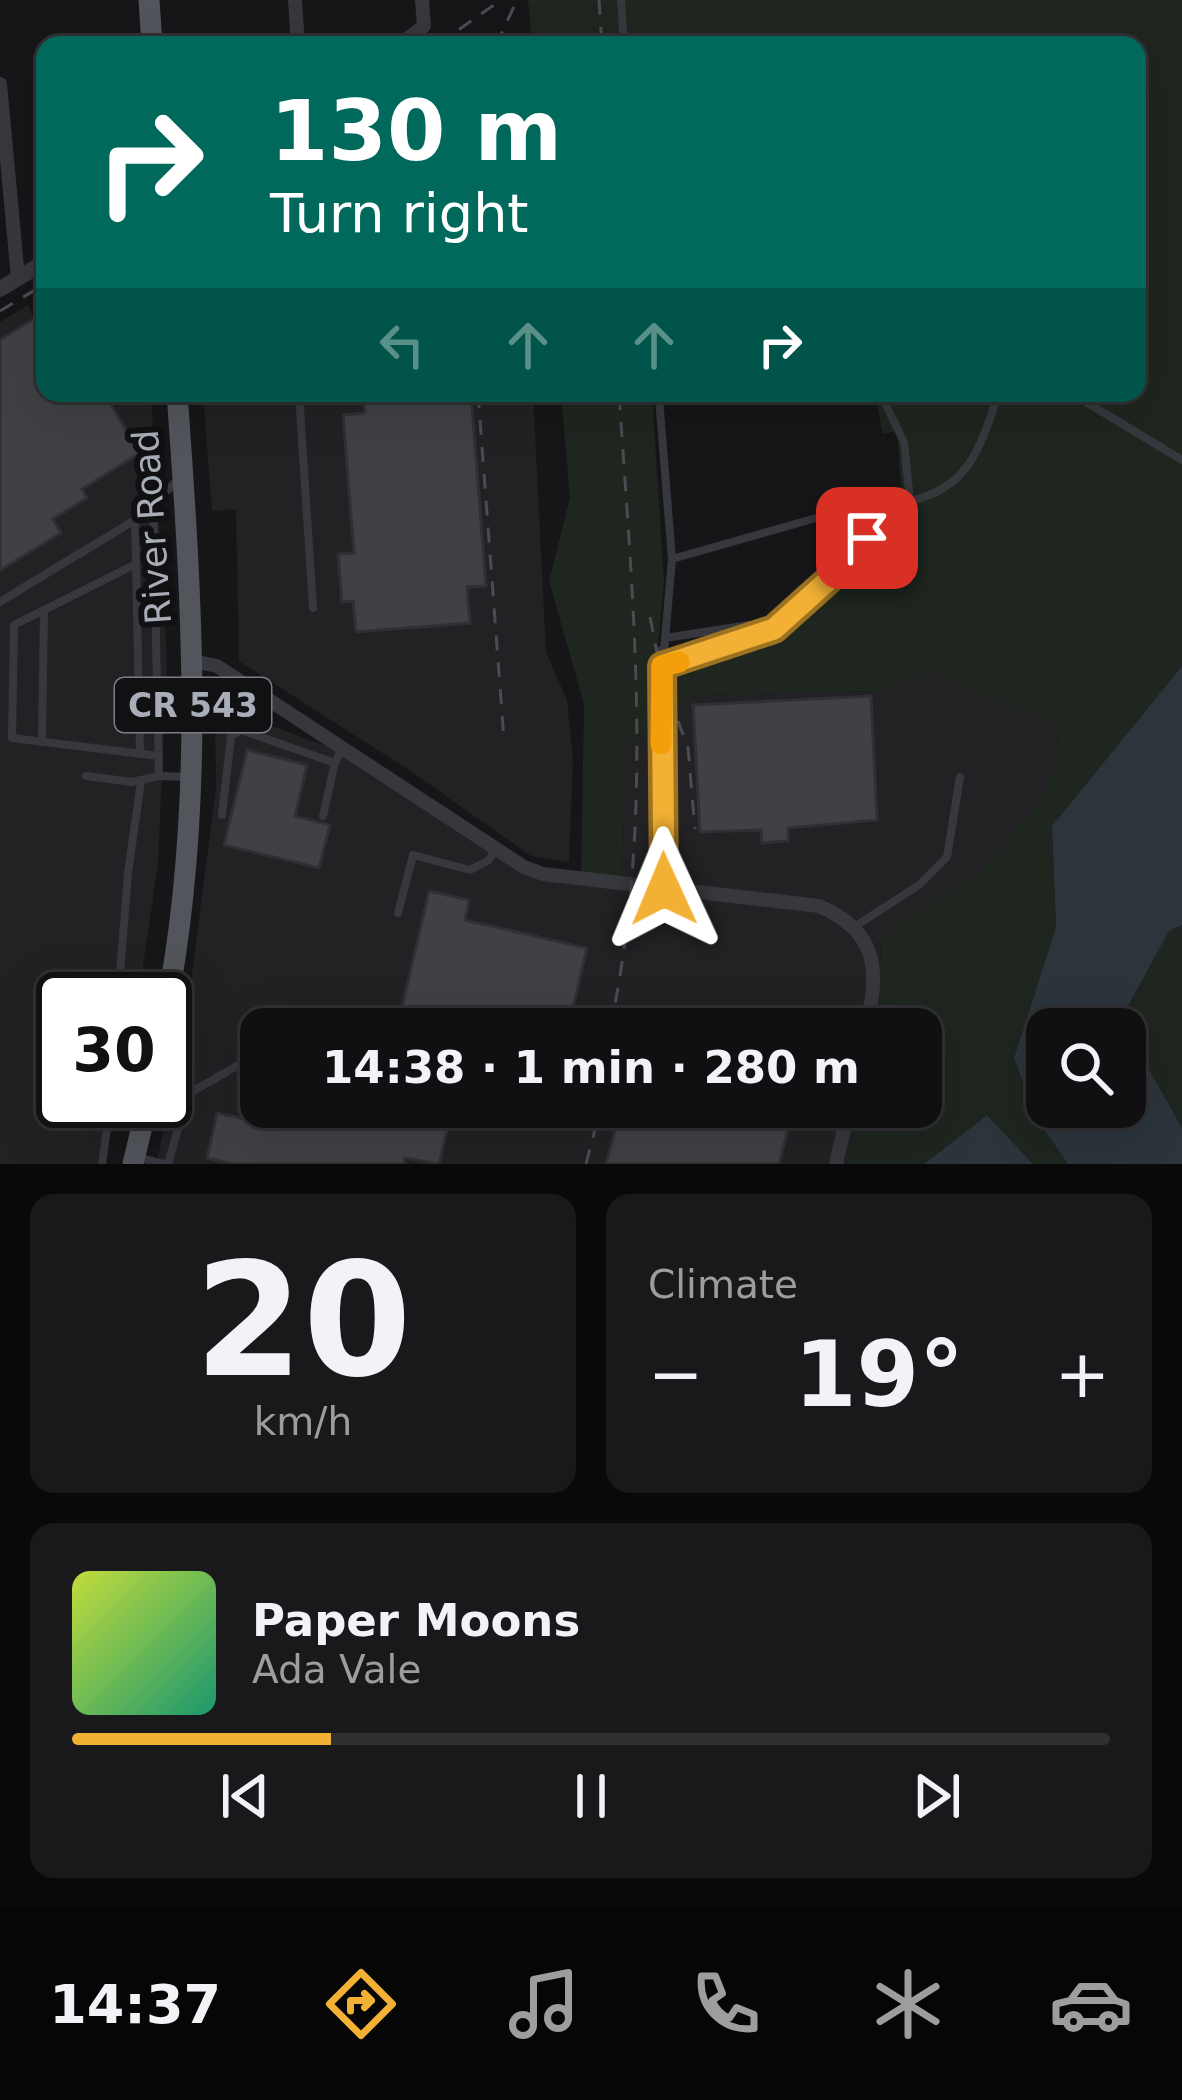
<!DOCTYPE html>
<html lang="en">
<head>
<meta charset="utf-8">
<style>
	:root { --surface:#101012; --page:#19191b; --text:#f1f3f6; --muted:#9c9d9f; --line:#303032; --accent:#f2b134 }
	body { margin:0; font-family:"DejaVu Sans",sans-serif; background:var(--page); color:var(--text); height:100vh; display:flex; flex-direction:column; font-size:45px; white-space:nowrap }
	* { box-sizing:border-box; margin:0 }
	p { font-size:39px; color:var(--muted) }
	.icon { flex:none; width:66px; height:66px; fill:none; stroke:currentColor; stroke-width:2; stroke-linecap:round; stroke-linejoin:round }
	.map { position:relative; height:1164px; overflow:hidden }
	.drawer { display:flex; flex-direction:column; gap:30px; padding:30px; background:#09090a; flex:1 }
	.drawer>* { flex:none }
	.banner { position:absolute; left:36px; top:36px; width:1110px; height:366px; border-radius:24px; box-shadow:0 12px 48px #0002,0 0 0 3px var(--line); background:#00695c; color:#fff; overflow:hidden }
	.fabs { position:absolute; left:1026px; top:1008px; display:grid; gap:24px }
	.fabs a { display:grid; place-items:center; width:120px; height:120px; border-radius:24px; background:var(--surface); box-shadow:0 12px 48px #0002,0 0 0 3px var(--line); font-size:60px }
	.speed { position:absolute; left:36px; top:972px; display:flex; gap:24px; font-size:60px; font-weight:700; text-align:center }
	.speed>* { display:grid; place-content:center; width:156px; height:156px; border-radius:50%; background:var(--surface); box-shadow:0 12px 48px #0002,0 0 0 3px var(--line); line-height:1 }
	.speed .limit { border:6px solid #111; border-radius:18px; background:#fff; color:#111 }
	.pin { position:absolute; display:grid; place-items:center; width:102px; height:102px; color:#fff; margin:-51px; border-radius:24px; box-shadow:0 6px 18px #0006 }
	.me { position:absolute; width:132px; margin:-66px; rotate:359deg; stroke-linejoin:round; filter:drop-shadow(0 0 9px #0008) }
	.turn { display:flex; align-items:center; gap:42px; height:252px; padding:0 36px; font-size:54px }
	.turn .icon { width:156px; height:156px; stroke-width:2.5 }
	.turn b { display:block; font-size:84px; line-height:102px }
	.lanes { display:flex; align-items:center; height:114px; padding:0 36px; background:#0003; justify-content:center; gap:60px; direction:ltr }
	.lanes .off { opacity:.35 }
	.big { font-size:90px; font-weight:700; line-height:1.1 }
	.drawer .widget { flex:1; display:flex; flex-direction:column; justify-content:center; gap:18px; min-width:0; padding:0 42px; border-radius:24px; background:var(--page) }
	.drawer .dial { align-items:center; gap:0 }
	.dial b { font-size:156px; line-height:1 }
	.song { display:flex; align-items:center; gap:36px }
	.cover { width:144px; height:144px; border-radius:18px; background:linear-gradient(135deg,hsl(70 70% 55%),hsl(160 70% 35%)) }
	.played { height:12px; border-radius:6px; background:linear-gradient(90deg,var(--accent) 25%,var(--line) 25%) }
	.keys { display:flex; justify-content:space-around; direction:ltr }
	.heat { display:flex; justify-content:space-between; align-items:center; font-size:66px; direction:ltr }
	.drawer .tiles { flex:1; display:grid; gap:30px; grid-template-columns:1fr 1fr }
	.widget:last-child { grid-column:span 2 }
	.trip { position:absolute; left:240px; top:1008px; width:702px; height:120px; border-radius:24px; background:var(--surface); box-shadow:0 12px 48px #0002,0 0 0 3px var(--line); font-weight:700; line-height:120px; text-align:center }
	.tab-bar { display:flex; height:192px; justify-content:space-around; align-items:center; background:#060607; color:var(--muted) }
	.tab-bar .icon { width:84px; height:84px }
	.tab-bar .current { color:var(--accent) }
	.tab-bar b { font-size:54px; color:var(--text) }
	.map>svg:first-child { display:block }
</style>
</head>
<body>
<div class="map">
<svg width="1182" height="1164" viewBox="0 0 1182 1164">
	<rect width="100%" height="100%" fill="#161618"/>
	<path fill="#222225" d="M 28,305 L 35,319 L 45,393 L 151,393 L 167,662 L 158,864 L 138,999 L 63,999 L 63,1101 L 118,1101 L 103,1164 L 0,1164 L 0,322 Z
		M 203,393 L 533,393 L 546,652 L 567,700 L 573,760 L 569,862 L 531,856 L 415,774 L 239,661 L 236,509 L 212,511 Z
		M 932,672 L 1061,727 L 1045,795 L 978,874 L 900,922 L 881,941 L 878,1029 L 261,1029 L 261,1107 L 861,1107 L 847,1164 L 156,1164 L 181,1059 L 216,788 L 215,718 L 233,712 L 362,759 L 543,874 L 622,885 L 626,745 L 695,695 L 877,691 Z"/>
	<path fill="#1e261f" d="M 528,0 L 1182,0 L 1182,666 L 1052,826 L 1056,927 L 1014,1058 L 1036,1118 L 1068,1164 L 1033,1164 L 987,1115 L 924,1164 L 847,1164 L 861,1107 L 921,1107 L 921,1029 L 878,1029 L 881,941 L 900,922 L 978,874 L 1045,795 L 1061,727 L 932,672 L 877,691 L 695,695 L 626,745 L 622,885 L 581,881 L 584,704 L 549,581 L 570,498 L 561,393 L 652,393 L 664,581 L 658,647 L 674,653 L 764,629 L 798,585 L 833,572 L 823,522 L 844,516 L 901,486 L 897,431 L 883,434 L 874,393 L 1137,393 L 1137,45 L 532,45 Z
		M 1182,925 L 1182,1128 L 1150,1071 L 1127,1008 L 1169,931 Z"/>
	<path fill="#2c353c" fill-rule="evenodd" d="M 1182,666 L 1182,925 L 1169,931 L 1127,1008 L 1150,1071 L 1182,1128 L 1182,1164 L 1068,1164 L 1036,1118 L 1014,1058 L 1056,927 L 1052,826 ZM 1047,1029 L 1125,1029 L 1125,1107 L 1047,1107 Z
		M 987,1115 L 1033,1164 L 924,1164 Z"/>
	<path fill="#404145" stroke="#303034" stroke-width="3" d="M 45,312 L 45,393 L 104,393 L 140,453 L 82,489 L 87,498 L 53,519 L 61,533 L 0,570 L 0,340 Z
		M 364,393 L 471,393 L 486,586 L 467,587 L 470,623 L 356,632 L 353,601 L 342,602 L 338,554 L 354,553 L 343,415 L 365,413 Z
		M 871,696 L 877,820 L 788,828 L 788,841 L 762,843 L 761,830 L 700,832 L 693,705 Z
		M 247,750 L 307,765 L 295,816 L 330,825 L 319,868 L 224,845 Z
		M 429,891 L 469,900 L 465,920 L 587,948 L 568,1029 L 397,1029 Z
		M 262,1107 L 364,1107 L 448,1126 L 439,1164 L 405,1158 L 404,1164 L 233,1164 L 207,1158 L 217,1113 L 258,1122 Z
		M 621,1107 L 794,1107 L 779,1164 L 606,1164 Z"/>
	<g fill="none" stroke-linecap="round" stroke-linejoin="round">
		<path stroke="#37383d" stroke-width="8" d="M 621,0 L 624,45
			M 299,393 L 313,608
			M 1071,393 L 1182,460
			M 659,398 L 672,559 L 664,651
			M 178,400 L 242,393
			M 910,501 C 972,487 980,445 999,393
			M 153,503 L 159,776 L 189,777
			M 135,520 L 136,564 L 14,625 L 12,738 L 159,756
			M 79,554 L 135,520 L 177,481
			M 672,559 L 827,515
			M 136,564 L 140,754
			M 0,602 L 80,553
			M 665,638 L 749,625
			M 663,666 L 774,629 L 843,567 L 883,522 L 910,501 L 904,442 L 880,393
			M 42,742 L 44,610
			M 86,776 L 132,782 L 159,776
			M 222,815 L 231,736 L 241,730 L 335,763 L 342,748
			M 323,816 L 335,762
			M 398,913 L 413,855 L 470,870 L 489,860 L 496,849
			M 854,927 L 919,885 L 947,857 L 960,777
			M 118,999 L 128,873 L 141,781
			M 136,1157 L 164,1164
			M 102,1164 L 111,1101
			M 168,1164 L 188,1094 L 261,1052"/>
		<path stroke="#37383d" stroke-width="14" d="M 295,0 L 298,45
			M 399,45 L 424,26 L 422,0
			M 0,84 L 18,278
			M 663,652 L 660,704 L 664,889
			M 193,661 L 217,666 L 524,867 L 543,874 L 819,906 C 880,932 879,972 866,1029
			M 836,1164 L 849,1107"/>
		<path stroke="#37383d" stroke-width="16" d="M 0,289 L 45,262"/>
		<path stroke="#53555c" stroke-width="21" d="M 149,0 L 152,45
			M 165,1015 C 206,810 192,600 177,393
			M 133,1164 L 148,1101"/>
		<path stroke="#4a4c52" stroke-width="3" stroke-dasharray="15 12" stroke-linecap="butt" d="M 599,0 L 602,45
			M 437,45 L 501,0
			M 496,45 L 517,0
			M 0,311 L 45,284
			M 478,393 L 504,740
			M 650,617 L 662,678 L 688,748 L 695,829
			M 610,1029 C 655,819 633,605 619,393
			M 586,1164 L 601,1107"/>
	</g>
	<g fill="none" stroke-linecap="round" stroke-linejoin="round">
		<g stroke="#9d7322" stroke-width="30">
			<path id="route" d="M 664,889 L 662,666 L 774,629 L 843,567 L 867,538"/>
		</g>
		<use href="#route" stroke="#f2b134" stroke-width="21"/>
		<path stroke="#f59e0b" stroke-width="21" d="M 661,744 L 662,666 L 679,662"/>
	</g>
	<g text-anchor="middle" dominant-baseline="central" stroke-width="12" stroke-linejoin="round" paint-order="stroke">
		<rect fill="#111113" stroke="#7b7e86" stroke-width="3" x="115" y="678" width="156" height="54" rx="9"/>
		<g font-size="33" font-weight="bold" fill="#a8adb8">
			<text x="193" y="705">CR 543</text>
		</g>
		<g font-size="36" fill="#a8adb8" stroke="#111113">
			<text transform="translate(152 527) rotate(-94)">River Road</text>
		</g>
	</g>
</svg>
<div class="fabs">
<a><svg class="icon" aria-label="search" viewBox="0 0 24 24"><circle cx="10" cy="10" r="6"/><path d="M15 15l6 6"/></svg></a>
</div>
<div class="speed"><div class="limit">30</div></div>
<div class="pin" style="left:867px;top:538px;background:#d93025"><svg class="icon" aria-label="arrive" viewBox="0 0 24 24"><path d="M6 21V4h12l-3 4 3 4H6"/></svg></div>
<svg class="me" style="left:664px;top:889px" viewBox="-20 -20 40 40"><path d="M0-17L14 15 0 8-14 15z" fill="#f2b134" stroke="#fff" stroke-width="4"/></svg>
<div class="trip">14:38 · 1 min · 280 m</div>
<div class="banner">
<div class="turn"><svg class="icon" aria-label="right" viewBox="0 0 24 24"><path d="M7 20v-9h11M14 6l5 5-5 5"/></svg><div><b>130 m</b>Turn right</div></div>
<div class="lanes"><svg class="icon off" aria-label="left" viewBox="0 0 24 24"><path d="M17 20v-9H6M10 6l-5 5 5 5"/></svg><svg class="icon off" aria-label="ahead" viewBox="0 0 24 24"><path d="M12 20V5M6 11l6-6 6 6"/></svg><svg class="icon off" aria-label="ahead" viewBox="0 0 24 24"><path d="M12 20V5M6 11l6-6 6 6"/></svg><svg class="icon" aria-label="right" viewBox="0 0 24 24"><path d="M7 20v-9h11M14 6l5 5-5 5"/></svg></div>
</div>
</div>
<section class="drawer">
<div class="tiles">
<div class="widget dial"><b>20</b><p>km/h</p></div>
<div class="widget"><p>Climate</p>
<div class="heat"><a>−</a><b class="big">19°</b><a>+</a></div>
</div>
<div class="widget">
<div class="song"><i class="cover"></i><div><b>Paper Moons</b><p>Ada Vale</p></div></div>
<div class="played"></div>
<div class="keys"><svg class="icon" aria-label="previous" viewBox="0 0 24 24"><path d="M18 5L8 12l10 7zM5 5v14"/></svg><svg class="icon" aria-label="pause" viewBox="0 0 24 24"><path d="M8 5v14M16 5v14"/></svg><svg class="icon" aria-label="next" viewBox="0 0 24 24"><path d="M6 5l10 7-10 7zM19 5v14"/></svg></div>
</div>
</div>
</section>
<nav class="tab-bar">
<b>14:37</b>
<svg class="icon current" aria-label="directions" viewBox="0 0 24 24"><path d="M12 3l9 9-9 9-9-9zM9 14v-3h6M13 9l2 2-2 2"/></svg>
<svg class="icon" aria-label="music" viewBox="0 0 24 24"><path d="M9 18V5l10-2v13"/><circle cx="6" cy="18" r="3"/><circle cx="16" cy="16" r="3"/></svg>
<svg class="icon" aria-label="phone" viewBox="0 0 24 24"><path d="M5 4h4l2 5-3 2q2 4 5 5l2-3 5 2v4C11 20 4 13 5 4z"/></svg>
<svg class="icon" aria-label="climate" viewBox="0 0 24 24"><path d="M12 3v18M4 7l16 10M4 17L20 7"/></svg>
<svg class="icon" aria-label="car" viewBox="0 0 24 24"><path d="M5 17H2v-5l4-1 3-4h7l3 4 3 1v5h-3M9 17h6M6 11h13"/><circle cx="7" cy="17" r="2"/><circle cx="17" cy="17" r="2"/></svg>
</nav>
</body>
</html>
